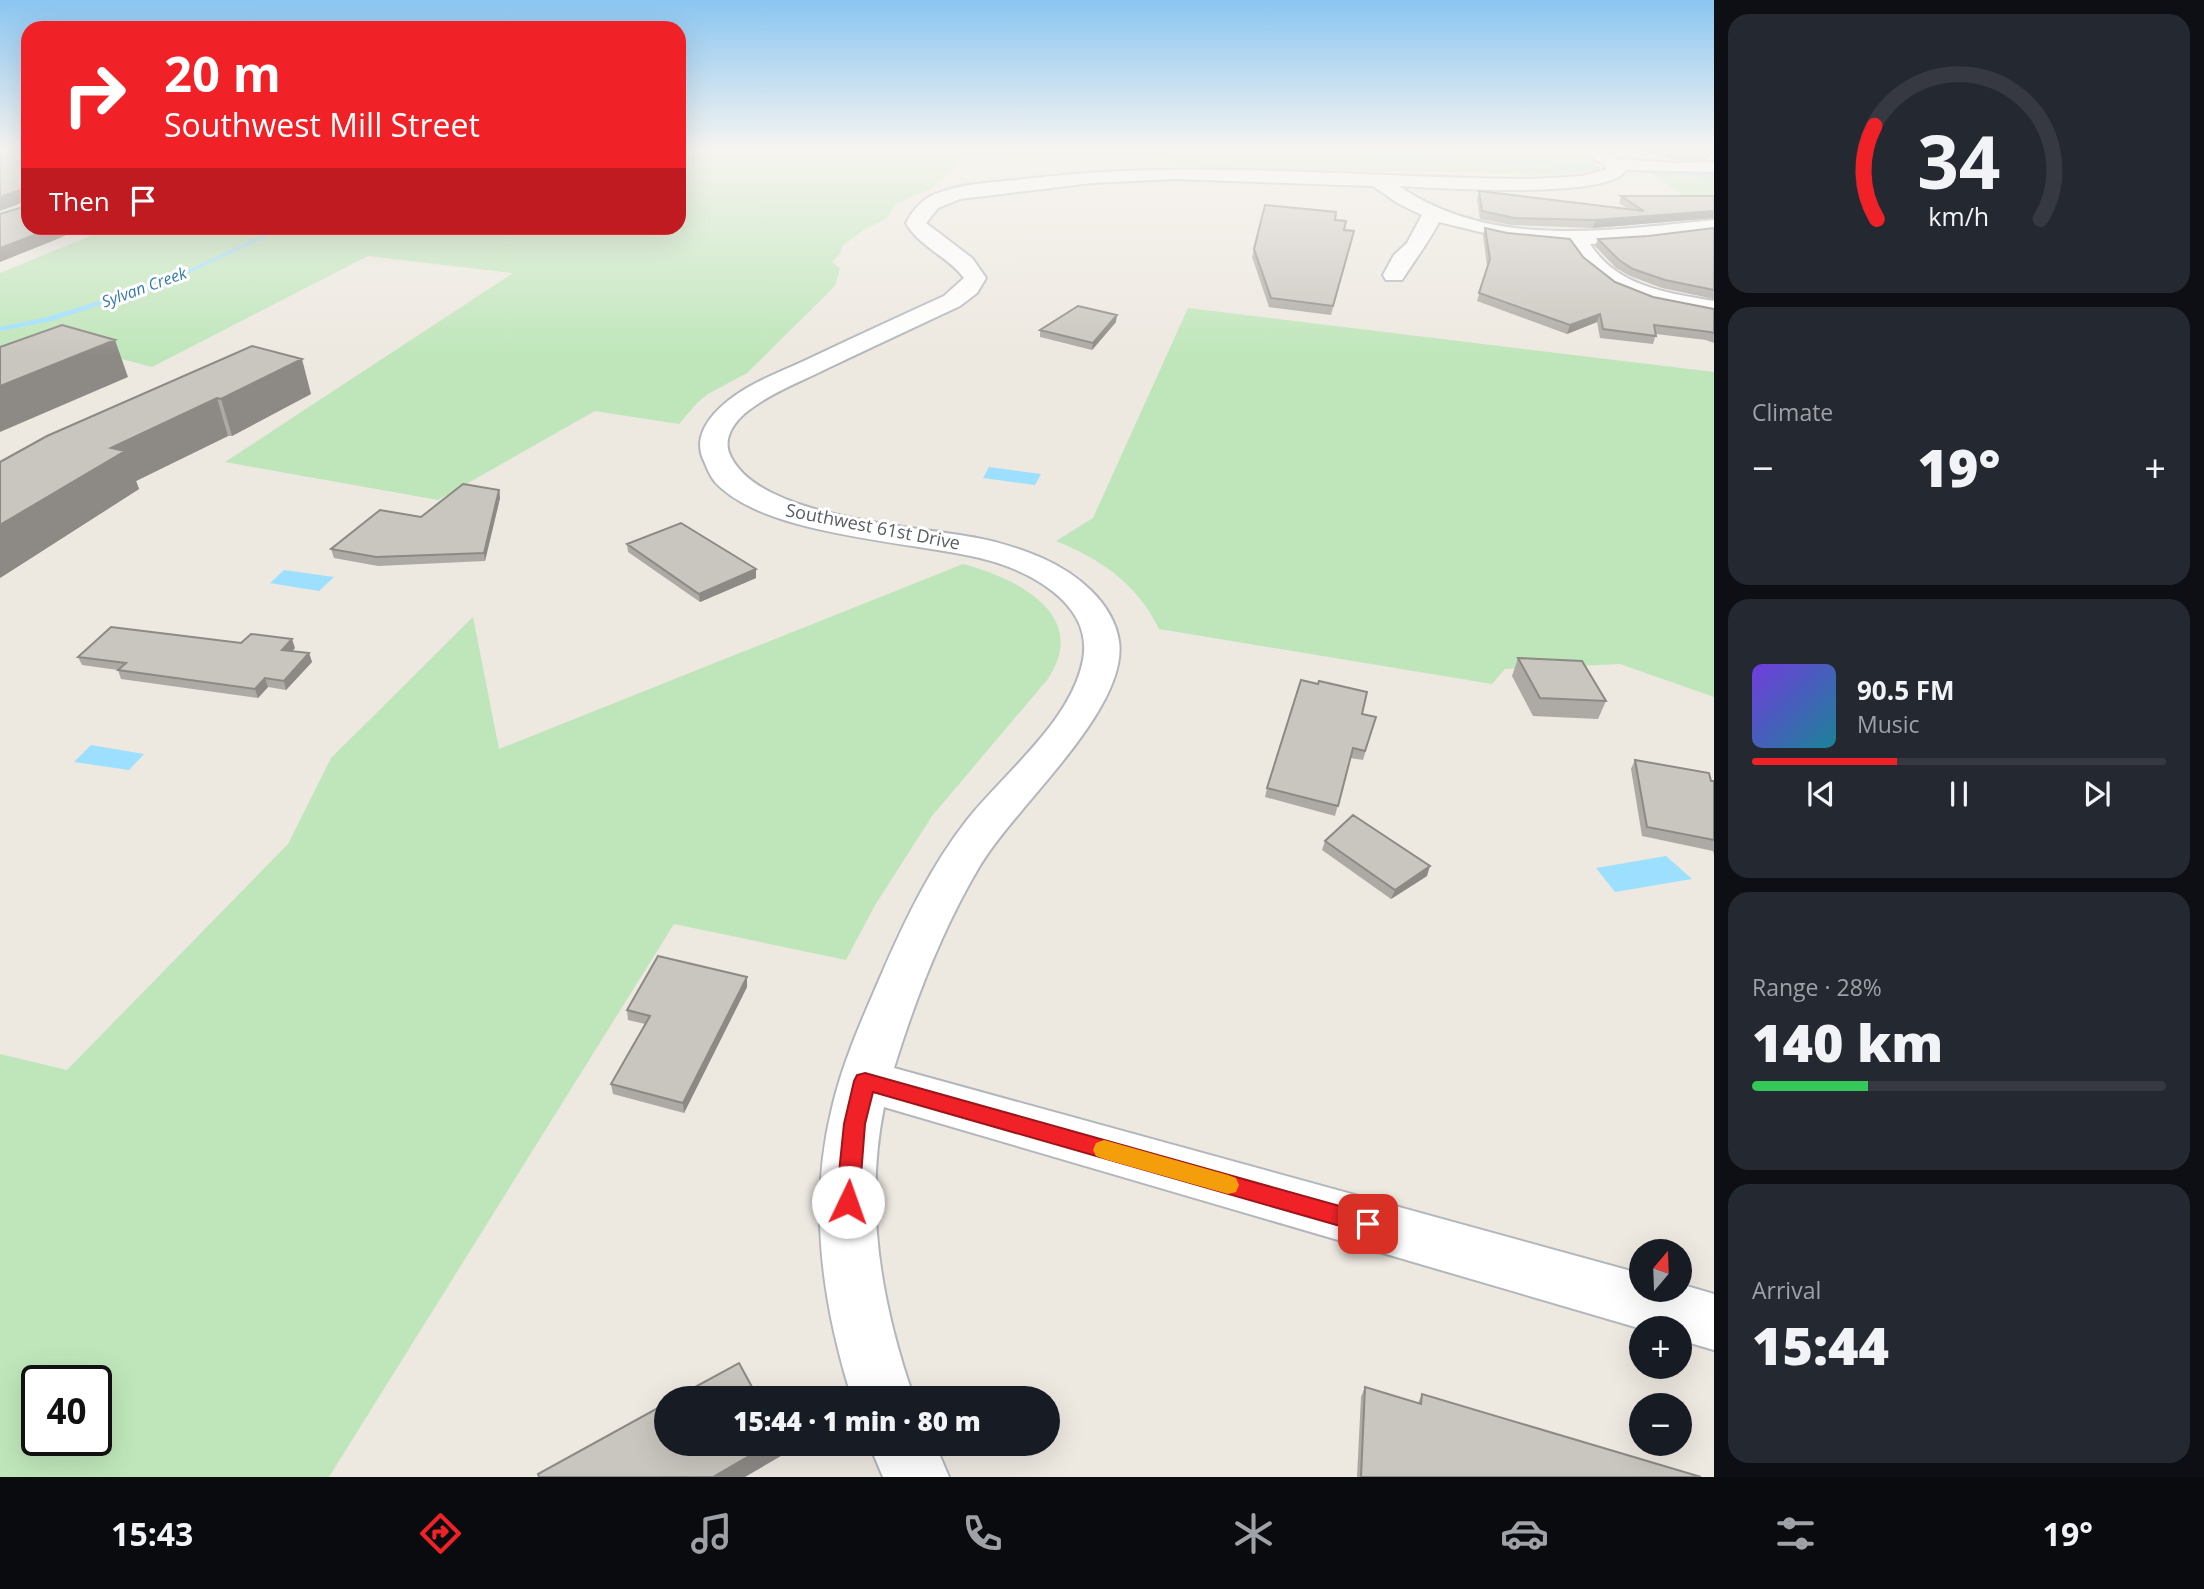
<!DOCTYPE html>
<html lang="en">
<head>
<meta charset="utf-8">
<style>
	:root { --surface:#171b24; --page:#242831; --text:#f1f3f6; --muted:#9ea1a6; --line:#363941; --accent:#f02228 }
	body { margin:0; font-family:"Open Sans",sans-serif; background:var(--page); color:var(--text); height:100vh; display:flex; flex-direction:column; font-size:26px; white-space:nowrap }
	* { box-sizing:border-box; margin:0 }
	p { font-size:23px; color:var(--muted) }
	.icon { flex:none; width:38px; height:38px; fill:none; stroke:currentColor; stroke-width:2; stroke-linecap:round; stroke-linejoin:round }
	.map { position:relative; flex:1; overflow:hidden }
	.drawer { display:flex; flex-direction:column; gap:14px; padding:14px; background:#0d0f14; width:490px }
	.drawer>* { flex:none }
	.hud { position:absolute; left:21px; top:21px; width:665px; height:214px; border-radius:21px; box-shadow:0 7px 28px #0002; background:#f02228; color:#fff; overflow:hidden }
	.needle { width:46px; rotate:19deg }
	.fabs { position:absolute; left:1629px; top:1239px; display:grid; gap:14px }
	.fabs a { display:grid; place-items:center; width:63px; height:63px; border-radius:50%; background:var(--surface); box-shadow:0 7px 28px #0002; font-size:35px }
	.speed { position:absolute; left:21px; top:1365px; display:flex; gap:14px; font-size:35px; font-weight:700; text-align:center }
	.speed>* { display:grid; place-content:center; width:91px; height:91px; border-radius:50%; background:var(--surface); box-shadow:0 7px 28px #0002; line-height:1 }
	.speed .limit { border:4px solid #111; border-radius:10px; background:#fff; color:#111 }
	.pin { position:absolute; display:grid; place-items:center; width:60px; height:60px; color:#fff; margin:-30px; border-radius:14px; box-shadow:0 4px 10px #0006 }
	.me { position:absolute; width:77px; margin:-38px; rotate:3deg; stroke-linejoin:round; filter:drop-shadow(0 0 5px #0008) }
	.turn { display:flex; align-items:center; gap:24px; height:147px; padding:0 28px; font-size:32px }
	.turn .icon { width:91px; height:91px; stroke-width:2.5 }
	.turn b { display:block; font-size:49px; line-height:60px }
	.then { display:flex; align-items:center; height:66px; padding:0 28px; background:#0003; gap:14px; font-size:26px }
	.big { font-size:52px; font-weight:800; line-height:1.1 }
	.drawer .widget { flex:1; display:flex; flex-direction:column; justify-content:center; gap:10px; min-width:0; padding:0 24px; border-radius:21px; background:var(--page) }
	.drawer .dial { align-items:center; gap:0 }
	.dial svg { height:182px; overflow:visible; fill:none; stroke:var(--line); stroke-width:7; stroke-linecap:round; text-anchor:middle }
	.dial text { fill:var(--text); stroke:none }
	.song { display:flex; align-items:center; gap:21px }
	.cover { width:84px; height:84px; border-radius:10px; background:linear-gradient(135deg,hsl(260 70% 55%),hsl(190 70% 35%)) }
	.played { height:7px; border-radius:4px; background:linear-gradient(90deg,var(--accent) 35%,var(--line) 35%) }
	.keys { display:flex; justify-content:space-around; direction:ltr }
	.heat { display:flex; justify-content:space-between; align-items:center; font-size:38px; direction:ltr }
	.charge { height:10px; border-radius:5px; background:linear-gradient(90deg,#34c759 28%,var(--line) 0) }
	.trip { position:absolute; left:654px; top:1386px; width:406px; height:70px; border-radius:35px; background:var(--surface); box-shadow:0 7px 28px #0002; font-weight:800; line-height:70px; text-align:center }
	.dock { display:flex; height:112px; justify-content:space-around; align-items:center; background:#090b0e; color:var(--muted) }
	.dock .icon { width:49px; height:49px }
	.dock .active { color:var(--accent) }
	.dock b { font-size:32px; color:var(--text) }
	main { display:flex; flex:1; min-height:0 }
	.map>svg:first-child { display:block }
</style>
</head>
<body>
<main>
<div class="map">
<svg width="1714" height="1477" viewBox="0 0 1714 1477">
	<rect width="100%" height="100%" fill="#ede8e0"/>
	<path fill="#bfe6ba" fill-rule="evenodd" d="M 679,149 L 1046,149 L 1040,159 L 968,152 L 932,188 L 896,204 L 886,219 L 865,229 L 842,246 L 841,253 L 832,262 L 840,268 L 835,286 L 747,373 L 708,394 L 697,403 L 679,424 L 595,411 L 438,500 L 225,462 L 513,273 L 368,256 L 152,367 L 69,345 L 0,364 L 0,273 L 109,228 L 679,228 Z
		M 1126,149 L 1567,150 L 1590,159 L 1595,166 L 1586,171 L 1558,174 L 1182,167 L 1138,150 Z
		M 1652,173 L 1714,174 L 1714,199 L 1685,197 Z
		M 1188,308 L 1714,372 L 1714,697 L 1620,664 L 1505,669 L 1492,684 L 1159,629 C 1138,585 1101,559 1056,541 L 1093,518 Z
		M 963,564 C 1016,578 1092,615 1047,680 L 932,816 L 874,907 L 846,960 L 674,924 L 329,1477 L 0,1477 L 0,1054 L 67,1070 L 288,844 L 331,758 L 473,617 L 499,749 ZM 37,1381 L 96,1381 L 96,1440 L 37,1440 Z"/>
	<path fill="#9ddfff" d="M 989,467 L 1041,474 L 1035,485 L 983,478 Z
		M 284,570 L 334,577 L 319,591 L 270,583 Z
		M 91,745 L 144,754 L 129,770 L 74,762 Z
		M 1666,856 L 1692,879 L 1615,892 L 1596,868 Z"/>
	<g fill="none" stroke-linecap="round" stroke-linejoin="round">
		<path fill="#9ddfff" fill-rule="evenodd" d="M 1243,149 L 1280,149 L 1598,166 L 1601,168 L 1598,170 Z
			M 1636,169 L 1714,174 L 1714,178 L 1634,172 Z
			M 278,228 L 285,228 L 170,282 L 52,321 L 0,331 L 0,327 L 47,317 L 166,280 Z"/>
		<g stroke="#b3b7bb" stroke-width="4">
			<path id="minor" d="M 1575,149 L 1602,149 L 1619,159 L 1674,163 L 1714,162 L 1714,172 L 1626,170 C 1611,200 1434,188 1399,186 C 1491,250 1610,230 1714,220 L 1714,232 L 1645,241 L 1590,244 C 1617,287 1668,293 1714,301 L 1714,315 C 1656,305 1601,299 1569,244 L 1505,238 L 1439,222 C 1428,243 1415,260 1402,280 L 1386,280 L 1383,275 L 1394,255 L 1407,243 L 1422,215 L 1399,204 L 1373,186 L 1174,179 L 1092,183 L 960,199 L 938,208 L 926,223 L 972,258 L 986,278 L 977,293 L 960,306 C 915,327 870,348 826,369 C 798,383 768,394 744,414 C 732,425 722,441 731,457 C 761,518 915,526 977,538 C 999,542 1021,549 1042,558 C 1076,573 1113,602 1119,641 C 1129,710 1012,809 978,869 C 942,930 915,1000 894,1068 L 1642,1274 L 1642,1290 L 1680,1290 L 1680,1284 L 1714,1294 L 1714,1350 L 1680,1340 L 1680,1328 L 1642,1329 L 884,1107 C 864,1206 881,1304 914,1398 L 852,1398 C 822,1304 808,1205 832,1108 C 843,1061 863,1017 882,973 C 905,920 931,866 967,820 C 1004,773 1071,722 1083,660 C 1094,602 1026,569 980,558 C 911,541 764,536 715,482 C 710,476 707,468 704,461 C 692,437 710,415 729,400 C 752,382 780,372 806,360 C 852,338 898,317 944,296 L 964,278 C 948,256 919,247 906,223 C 913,210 921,200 935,194 C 966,182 1002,182 1034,178 C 1200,159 1366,178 1532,179 L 1583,176 L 1607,169 L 1602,163 Z
				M 869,1444 L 935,1444 L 949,1477 L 883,1477 Z"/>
		</g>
		<use href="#minor" fill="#fff" fill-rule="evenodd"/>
	</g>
	<path fill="#ada9a4" d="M 1636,149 L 1714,149 L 1714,152 L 1705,160 L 1676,160 Z
		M 1479,191 L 1628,209 L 1619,203 L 1621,196 L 1714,196 L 1714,218 L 1593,228 L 1512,225 L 1480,219 L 1477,199 Z
		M 1335,220 L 1344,230 L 1354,231 L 1331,315 L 1269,307 L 1252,257 L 1254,249 Z
		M 1485,228 L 1583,257 L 1615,282 L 1653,297 L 1714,309 L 1714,343 L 1706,340 L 1656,334 L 1653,344 L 1600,338 L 1597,322 L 1567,334 L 1477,301 L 1487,266 L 1483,235 Z
		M 1714,228 L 1714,299 L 1662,288 L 1630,276 L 1616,268 L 1595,246 L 1598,239 L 1648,236 Z
		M 1116,322 L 1092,350 L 1040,337 L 1040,330 Z
		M 252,346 L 311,394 L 232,436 L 228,436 L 136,481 L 139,489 L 0,578 Z
		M 499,490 L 500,498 L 485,561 L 378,566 L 334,558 L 331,549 L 421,517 Z
		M 627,544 L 756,578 L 700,602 L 628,552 Z
		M 241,643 L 295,648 L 292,651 L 309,653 L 312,662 L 286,690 L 268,687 L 258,698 L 121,679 L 118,670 L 82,665 L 78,657 Z
		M 1518,658 L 1606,701 L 1598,719 L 1533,716 L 1512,676 Z
		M 1318,684 L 1362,714 L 1376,717 L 1363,760 L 1350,758 L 1335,816 L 1265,797 L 1267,788 Z
		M 1635,760 L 1714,781 L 1714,855 L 1713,851 L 1642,836 L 1631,769 Z
		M 1325,841 L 1427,876 L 1391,899 L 1322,850 Z
		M 747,987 L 684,1113 L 613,1094 L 611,1084 L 645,1024 L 628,1020 L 627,1010 Z
		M 1365,1387 L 1418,1403 L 1422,1394 L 1701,1477 L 1357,1477 L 1361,1397 Z"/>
	<path fill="#8d8a86" d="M 1710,149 L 1714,149 L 1714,152 L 1705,160 L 1708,151 Z
		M 23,189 L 27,201 L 0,211 L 0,197 Z
		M 1714,211 L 1714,218 L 1593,228 L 1595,220 Z
		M 53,228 L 82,228 L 55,240 L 0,262 L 0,248 Z
		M 1600,314 L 1597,322 L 1567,334 L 1570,325 Z
		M 1117,315 L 1116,322 L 1092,350 L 1093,343 Z
		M 115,340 L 128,377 L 0,432 L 0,386 Z
		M 302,359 L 311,394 L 232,436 L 221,399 Z
		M 217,398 L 228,436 L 136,481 L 139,489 L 0,578 L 0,525 L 111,448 Z
		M 499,490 L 500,498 L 485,561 L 484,553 Z
		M 756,569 L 756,578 L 700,602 L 699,594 Z
		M 292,639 L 295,648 L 285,659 L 282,650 Z
		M 309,653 L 312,662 L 286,690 L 284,681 Z
		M 265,678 L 268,687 L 258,698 L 255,689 Z
		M 1430,866 L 1427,876 L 1391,899 L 1395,890 Z
		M 747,977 L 747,987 L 684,1113 L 683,1103 Z
		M 770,1444 L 780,1444 L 781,1456 L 745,1477 L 713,1477 Z"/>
	<path fill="#c9c5bf" stroke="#8d8a86" stroke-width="2" d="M 0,149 L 28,149 L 28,228 L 53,228 L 0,248 L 0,214 L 26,206 L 26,192 L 23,189 L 0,197 Z
		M 1670,149 L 1710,149 L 1708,151 L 1679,152 Z
		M 1479,191 L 1644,211 L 1621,196 L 1714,196 L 1714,211 L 1595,220 L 1514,218 L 1482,211 Z
		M 1265,205 L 1336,212 L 1335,220 L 1346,221 L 1344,230 L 1354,231 L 1333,306 L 1271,298 L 1254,249 Z
		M 1485,228 L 1507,233 L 1570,239 L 1583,257 L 1615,282 L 1653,297 L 1714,309 L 1714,333 L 1710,332 L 1654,325 L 1656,336 L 1603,329 L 1600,314 L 1570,325 L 1479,293 L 1490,259 Z
		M 1714,228 L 1714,290 L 1665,280 L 1633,269 L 1619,260 L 1598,239 L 1648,236 Z
		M 1078,306 L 1117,315 L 1093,343 L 1040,330 Z
		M 62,325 L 115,340 L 0,386 L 0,347 Z
		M 252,346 L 302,359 L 221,399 L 217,398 L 111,448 L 125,451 L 0,525 L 0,462 L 47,436 Z
		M 463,484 L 499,490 L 484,553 L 376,557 L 331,549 L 380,510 L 421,517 Z
		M 681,523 L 756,569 L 699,594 L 627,544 Z
		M 111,627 L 241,643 L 251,634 L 292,639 L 282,650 L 309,653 L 284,681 L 265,678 L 255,689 L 118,670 L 126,663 L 78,657 Z
		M 1518,658 L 1582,661 L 1606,701 L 1540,698 Z
		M 1301,680 L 1318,684 L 1319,681 L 1367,692 L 1362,714 L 1376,717 L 1365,751 L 1353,748 L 1338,806 L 1267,788 Z
		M 1635,760 L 1709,773 L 1711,781 L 1714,781 L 1714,840 L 1647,827 Z
		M 1353,815 L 1430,866 L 1395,890 L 1325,841 Z
		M 658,956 L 747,977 L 683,1103 L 611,1084 L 650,1016 L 627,1010 Z
		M 739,1363 L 758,1398 L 675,1398 Z
		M 1365,1387 L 1421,1404 L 1422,1394 L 1701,1477 L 1361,1477 Z
		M 667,1403 L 667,1444 L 770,1444 L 713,1477 L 539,1477 L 538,1474 Z"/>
	<linearGradient id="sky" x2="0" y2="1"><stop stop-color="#8ac5f1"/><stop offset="0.42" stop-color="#f7f5f1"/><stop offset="1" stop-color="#f7f5f1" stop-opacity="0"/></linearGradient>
	<rect width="1714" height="356" fill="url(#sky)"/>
	<path fill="#f02228" stroke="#9c161a" stroke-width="2" d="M 865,1073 L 1368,1214 L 1376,1217 L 1379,1224 L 1376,1231 L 1368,1234 L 873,1092 L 865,1124 L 859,1202 L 856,1209 L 848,1212 L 840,1209 L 836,1202 L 844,1124 L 854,1081 L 857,1075 Z"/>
	<path fill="#f59e0b" d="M 1104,1140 L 1228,1175 L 1236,1178 L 1239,1185 L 1236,1192 L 1228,1194 L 1104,1159 L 1096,1156 L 1093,1150 L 1096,1143 Z"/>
	<g text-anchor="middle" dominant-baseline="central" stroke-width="6" stroke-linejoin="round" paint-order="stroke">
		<g font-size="16" font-style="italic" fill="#357bac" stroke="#fff">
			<text transform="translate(144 287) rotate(-20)">Sylvan Creek</text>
		</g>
		<g font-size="18" fill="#595e62" stroke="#fff">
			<text transform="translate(873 526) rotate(11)">Southwest 61st Drive</text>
		</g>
	</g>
</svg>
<div class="fabs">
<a><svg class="needle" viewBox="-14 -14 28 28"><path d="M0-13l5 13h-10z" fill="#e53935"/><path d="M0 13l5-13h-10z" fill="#9ea1a6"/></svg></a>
<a>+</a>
<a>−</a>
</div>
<div class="speed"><div class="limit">40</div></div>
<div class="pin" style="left:1368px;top:1224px;background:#d93025"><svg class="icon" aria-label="arrive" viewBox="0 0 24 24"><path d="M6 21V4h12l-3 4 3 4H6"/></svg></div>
<svg class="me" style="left:848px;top:1202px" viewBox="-20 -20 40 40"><circle r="19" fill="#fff"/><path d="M0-13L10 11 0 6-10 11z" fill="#f02228"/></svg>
<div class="trip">15:44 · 1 min · 80 m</div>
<div class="hud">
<div class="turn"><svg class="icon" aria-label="right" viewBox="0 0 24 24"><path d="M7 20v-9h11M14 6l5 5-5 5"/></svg><div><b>20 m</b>Southwest Mill Street</div></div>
<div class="then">Then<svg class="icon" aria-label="arrive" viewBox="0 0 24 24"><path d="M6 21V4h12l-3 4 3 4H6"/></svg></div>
</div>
</div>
<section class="drawer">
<div class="widget dial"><svg viewBox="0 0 100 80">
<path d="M14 69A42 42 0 1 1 86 69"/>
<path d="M14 69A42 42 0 0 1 13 28" stroke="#f02228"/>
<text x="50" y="56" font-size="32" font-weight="700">34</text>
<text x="50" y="72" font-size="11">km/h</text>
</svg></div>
<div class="widget"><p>Climate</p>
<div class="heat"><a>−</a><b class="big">19°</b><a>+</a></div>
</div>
<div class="widget">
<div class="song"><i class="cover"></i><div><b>90.5 FM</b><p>Music</p></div></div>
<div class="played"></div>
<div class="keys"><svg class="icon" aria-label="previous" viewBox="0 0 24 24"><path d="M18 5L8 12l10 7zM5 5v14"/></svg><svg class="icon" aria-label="pause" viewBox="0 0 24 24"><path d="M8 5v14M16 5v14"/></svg><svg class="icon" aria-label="next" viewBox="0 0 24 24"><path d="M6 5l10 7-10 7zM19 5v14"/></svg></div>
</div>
<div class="widget"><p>Range · 28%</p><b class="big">140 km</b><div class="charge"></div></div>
<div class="widget"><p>Arrival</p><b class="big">15:44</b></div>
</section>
</main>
<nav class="dock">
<b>15:43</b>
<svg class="icon active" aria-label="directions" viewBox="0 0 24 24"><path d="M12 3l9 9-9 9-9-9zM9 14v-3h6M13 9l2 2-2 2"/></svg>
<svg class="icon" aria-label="music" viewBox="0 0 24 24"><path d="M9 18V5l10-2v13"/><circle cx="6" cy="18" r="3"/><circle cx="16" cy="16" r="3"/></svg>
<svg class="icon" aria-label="phone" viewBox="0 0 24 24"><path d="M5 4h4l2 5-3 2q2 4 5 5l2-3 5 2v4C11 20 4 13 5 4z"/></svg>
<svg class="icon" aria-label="climate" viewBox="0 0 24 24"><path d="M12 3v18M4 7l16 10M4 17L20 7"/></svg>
<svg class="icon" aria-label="car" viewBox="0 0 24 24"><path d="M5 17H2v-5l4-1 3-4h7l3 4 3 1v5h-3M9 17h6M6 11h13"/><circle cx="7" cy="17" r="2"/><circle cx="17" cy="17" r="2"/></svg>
<svg class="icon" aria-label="filters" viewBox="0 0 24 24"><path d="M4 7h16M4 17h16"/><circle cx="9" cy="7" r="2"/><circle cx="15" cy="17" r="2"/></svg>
<b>19°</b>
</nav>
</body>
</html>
